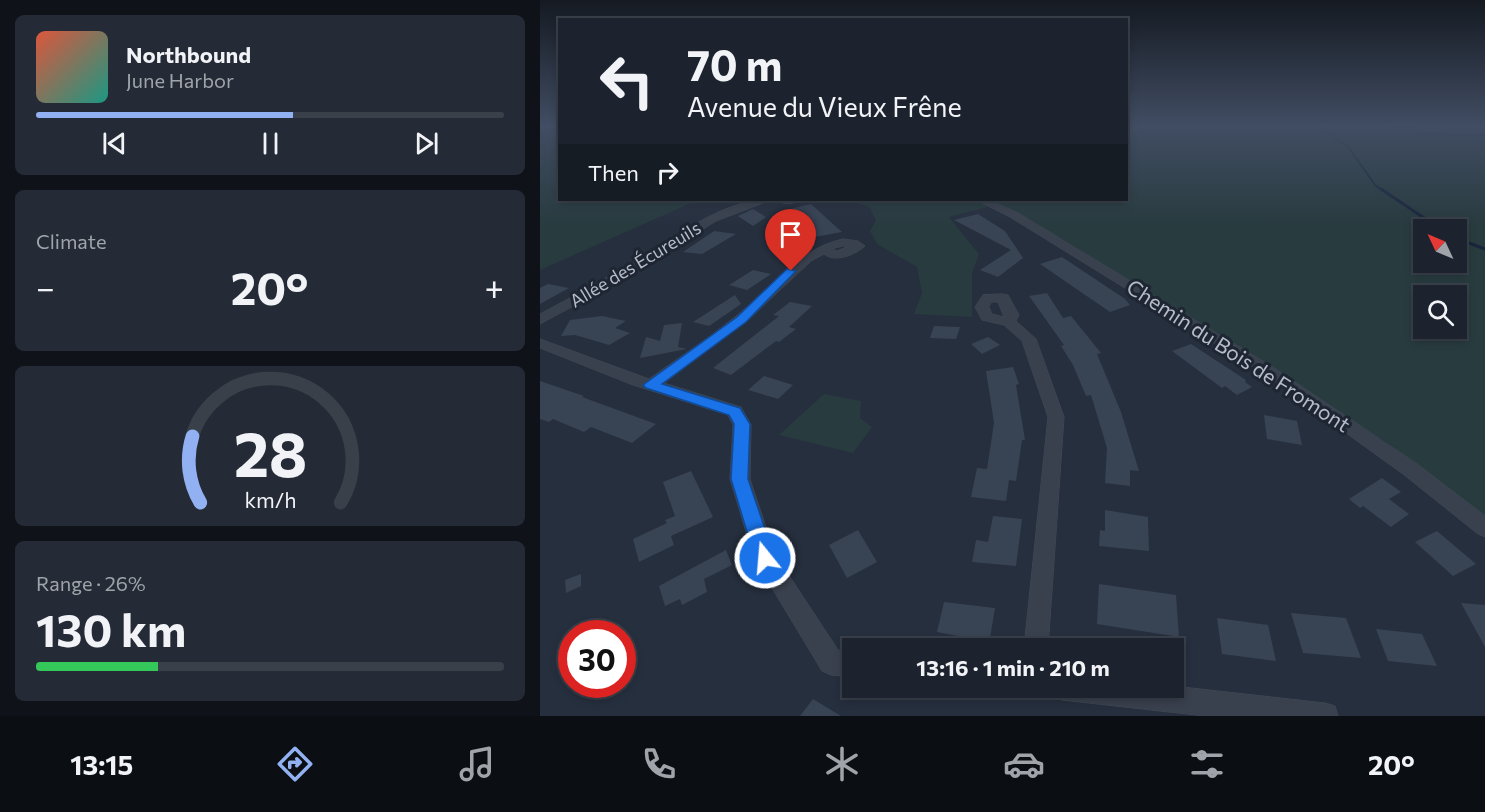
<!DOCTYPE html>
<html lang="en">
<head>
<meta charset="utf-8">
<style>
	:root { --surface:#1c232e; --page:#252b36; --text:#f1f3f6; --muted:#a0a4aa; --line:#3a404a; --accent:#91b1f2 }
	body { margin:0; font-family:Commissioner,sans-serif; background:var(--page); color:var(--text); height:100vh; display:flex; flex-direction:column; font-size:22px; white-space:nowrap }
	* { box-sizing:border-box; margin:0 }
	p { font-size:20px; color:var(--muted) }
	.icon { flex:none; width:33px; height:33px; fill:none; stroke:currentColor; stroke-width:2; stroke-linecap:round; stroke-linejoin:round }
	.map { position:relative; flex:1; overflow:hidden }
	.panel { display:flex; flex-direction:column; gap:15px; padding:15px; background:#0f1319; width:540px }
	.panel>* { flex:none }
	.hud { position:absolute; left:18px; top:18px; width:570px; height:183px; border-radius:0px; box-shadow:0 3px 9px #0003,0 0 0 2px var(--line); background:#1c232e; color:var(--text); overflow:hidden }
	.needle { width:39px; rotate:314deg }
	.fabs { position:absolute; left:873px; top:219px; display:grid; gap:12px }
	.fabs a { display:grid; place-items:center; width:54px; height:54px; border-radius:0px; background:var(--surface); box-shadow:0 3px 9px #0003,0 0 0 2px var(--line); font-size:30px }
	.speed { position:absolute; left:18px; top:620px; display:flex; gap:12px; font-size:30px; font-weight:700; text-align:center }
	.speed>* { display:grid; place-content:center; width:78px; height:78px; border-radius:50%; background:var(--surface); box-shadow:0 3px 9px #0003,0 0 0 2px var(--line); line-height:1 }
	.speed .limit { border:9px solid #d22; background:#fff; color:#111 }
	.pin { position:absolute; display:grid; place-items:center; width:51px; height:51px; color:#fff; margin:-62px -26px; border-radius:50% 50% 50% 0; rotate:-45deg; box-shadow:0 0 6px #0007 }
	.pin .icon { rotate:45deg }
	.me { position:absolute; width:66px; margin:-33px; rotate:343deg; stroke-linejoin:round; filter:drop-shadow(0 0 4px #0008) }
	.turn { display:flex; align-items:center; gap:21px; height:126px; padding:0 30px; font-size:27px }
	.turn .icon { width:78px; height:78px; stroke-width:2.5 }
	.turn b { display:block; font-size:42px; line-height:51px }
	.then { display:flex; align-items:center; height:57px; padding:0 30px; background:#0003; gap:12px; font-size:22px }
	.big { font-size:45px; font-weight:700; line-height:1.1 }
	.panel .widget { flex:1; display:flex; flex-direction:column; justify-content:center; gap:9px; min-width:0; padding:0 21px; border-radius:9px; background:var(--page) }
	.panel .dial { align-items:center; gap:0 }
	.dial svg { height:156px; overflow:visible; fill:none; stroke:var(--line); stroke-width:7; stroke-linecap:round; text-anchor:middle }
	.dial text { fill:var(--text); stroke:none }
	.song { display:flex; align-items:center; gap:18px }
	.cover { width:72px; height:72px; border-radius:9px; background:linear-gradient(135deg,hsl(10 70% 55%),hsl(170 70% 35%)) }
	.played { height:6px; border-radius:3px; background:linear-gradient(90deg,var(--accent) 55%,var(--line) 55%) }
	.keys { display:flex; justify-content:space-around; direction:ltr }
	.heat { display:flex; justify-content:space-between; align-items:center; font-size:33px; direction:ltr }
	.charge { height:9px; border-radius:4px; background:linear-gradient(90deg,#34c759 26%,var(--line) 0) }
	.trip { position:absolute; left:302px; top:638px; width:342px; height:60px; border-radius:0px; background:var(--surface); box-shadow:0 3px 9px #0003,0 0 0 2px var(--line); font-weight:700; line-height:60px; text-align:center }
	.tabs { display:flex; height:96px; justify-content:space-around; align-items:center; background:#0b0e12; color:var(--muted) }
	.tabs .icon { width:42px; height:42px }
	.tabs .active { color:var(--accent) }
	.tabs b { font-size:27px; color:var(--text) }
	main { display:flex; flex:1; min-height:0 }
	.map>svg:first-child { display:block }
</style>
</head>
<body>
<main>
<section class="panel">
<div class="widget">
<div class="song"><i class="cover"></i><div><b>Northbound</b><p>June Harbor</p></div></div>
<div class="played"></div>
<div class="keys"><svg class="icon" aria-label="previous" viewBox="0 0 24 24"><path d="M18 5L8 12l10 7zM5 5v14"/></svg><svg class="icon" aria-label="pause" viewBox="0 0 24 24"><path d="M8 5v14M16 5v14"/></svg><svg class="icon" aria-label="next" viewBox="0 0 24 24"><path d="M6 5l10 7-10 7zM19 5v14"/></svg></div>
</div>
<div class="widget"><p>Climate</p>
<div class="heat"><a>−</a><b class="big">20°</b><a>+</a></div>
</div>
<div class="widget dial"><svg viewBox="0 0 100 80">
<path d="M14 69A42 42 0 1 1 86 69"/>
<path d="M14 69A42 42 0 0 1 10 35" stroke="#91b1f2"/>
<text x="50" y="56" font-size="32" font-weight="700">28</text>
<text x="50" y="72" font-size="11">km/h</text>
</svg></div>
<div class="widget"><p>Range · 26%</p><b class="big">130 km</b><div class="charge"></div></div>
</section>
<div class="map">
<svg width="945" height="716" viewBox="0 0 945 716">
	<rect width="100%" height="100%" fill="#262f3e"/>
	<path fill="#283b3f" fill-rule="evenodd" d="M 0,125 L 19,125 L 20,200 L 158,200 L 0,270 Z
		M 587,125 L 945,125 L 945,519 L 849,444 L 529,243 L 455,205 L 409,217 L 439,254 L 432,273 L 432,317 L 374,314 L 382,293 L 377,267 L 337,244 L 330,231 L 336,220 L 330,208 L 312,200 L 586,200 ZM 884,230 L 916,230 L 916,262 L 884,262 ZM 884,296 L 916,296 L 916,328 L 884,328 Z
		M 284,394 L 321,401 L 320,418 L 332,427 L 313,453 L 239,435 Z"/>
	<g fill="none" stroke-linecap="round" stroke-linejoin="round">
		<path stroke="#1a253b" stroke-width="2" d="M 779,125 L 809,148 L 835,185 L 843,191
			M 797,125 L 822,125
			M 827,125 L 875,128 L 882,134 L 945,135"/>
		<path stroke="#1a253b" stroke-width="3" d="M 841,189 L 902,230
			M 916,238 L 945,249"/>
	</g>
	<path fill="#384354" d="M 271,204 L 293,224 L 302,232 L 274,237 L 245,210 Z
		M 213,209 L 226,217 L 213,226 L 198,216 Z
		M 438,214 L 465,231 L 483,258 L 458,277 L 440,270 L 471,250 L 414,220 Z
		M 174,231 L 196,234 L 162,254 L 143,252 Z
		M 522,257 L 585,299 L 590,305 L 570,312 L 500,264 Z
		M 213,270 L 231,274 L 207,290 L 189,285 Z
		M 8,284 L 29,288 L 0,304 L 0,288 Z
		M 507,293 L 523,318 L 531,316 L 561,353 L 557,354 L 581,412 L 599,471 L 590,470 L 590,486 L 565,483 L 567,448 L 551,395 L 546,396 L 533,365 L 521,346 L 524,345 L 489,296 Z
		M 195,295 L 201,304 L 169,326 L 153,322 Z
		M 250,302 L 272,306 L 249,327 L 256,329 L 239,342 L 236,341 L 191,375 L 173,368 L 239,316 L 233,315 Z
		M 62,316 L 86,321 L 75,328 L 90,333 L 69,345 L 35,335 L 21,336 L 30,320 Z
		M 142,323 L 138,347 L 147,349 L 100,358 L 106,337 L 120,341 L 124,325 Z
		M 394,326 L 420,327 L 416,339 L 390,338 Z
		M 448,337 L 460,345 L 442,354 L 431,344 Z
		M 651,344 L 706,380 L 705,382 L 712,387 L 697,395 L 685,386 L 682,388 L 632,351 Z
		M 473,367 L 479,384 L 476,385 L 485,440 L 482,440 L 476,481 L 469,480 L 466,501 L 431,497 L 437,468 L 447,469 L 454,423 L 446,371 Z
		M 224,376 L 253,385 L 238,399 L 208,390 Z
		M 0,381 L 44,396 L 42,397 L 116,424 L 92,443 L 51,427 L 44,432 L 13,419 L 9,422 L 0,419 Z
		M 724,415 L 757,421 L 762,445 L 727,439 Z
		M 151,471 L 173,517 L 131,536 L 134,545 L 99,562 L 93,539 L 127,523 L 125,520 L 135,516 L 123,482 Z
		M 842,478 L 861,492 L 849,499 L 869,514 L 851,527 L 823,506 L 820,508 L 809,499 Z
		M 565,510 L 608,517 L 609,551 L 559,546 L 560,530 L 565,531 Z
		M 453,516 L 482,519 L 476,566 L 432,562 L 436,540 L 448,542 Z
		M 318,530 L 337,562 L 307,578 L 289,545 Z
		M 897,531 L 936,564 L 913,576 L 875,542 Z
		M 186,550 L 192,565 L 164,579 L 167,592 L 142,605 L 140,599 L 125,606 L 119,586 Z
		M 41,574 L 41,586 L 26,593 L 25,580 Z
		M 559,584 L 636,595 L 639,637 L 557,624 Z
		M 404,602 L 455,608 L 450,638 L 434,636 L 433,639 L 397,632 Z
		M 921,603 L 945,605 L 945,647 Z
		M 751,613 L 806,618 L 821,658 L 763,653 Z
		M 677,618 L 728,625 L 736,661 L 682,654 Z
		M 836,629 L 882,634 L 897,666 L 848,661 Z
		M 273,699 L 301,716 L 260,716 Z"/>
	<g fill="none" stroke-linecap="round" stroke-linejoin="round">
		<g stroke="#434a57" stroke-width="1">
			<path id="minor" d="M 215,200 L 231,200 L 176,221 L 74,284 L 0,324 L 0,314 C 32,297 65,279 97,260 C 135,237 171,209 215,200 Z
				M 238,200 L 258,200 C 254,205 242,205 238,200 Z
				M 437,200 L 449,200 L 478,213 L 734,368 L 877,464 L 945,516 L 945,537 L 938,534 L 863,474 L 724,374 L 470,217 Z
				M 303,239 L 318,241 L 325,246 C 315,255 295,263 284,254 L 271,261 L 207,321 L 124,383 L 201,407 L 211,425 L 210,479 L 235,554 L 298,650 L 312,651 L 312,677 L 291,675 L 282,671 L 214,558 L 190,479 L 193,425 L 188,415 L 93,385 L 0,348 L 0,339 L 109,379 C 138,358 168,339 195,317 C 230,289 257,249 303,239 ZM 303,246 L 309,246 L 297,251 L 292,249 Z
				M 463,294 L 468,295 L 479,315 L 476,321 L 496,339 L 524,417 L 508,648 L 484,648 L 508,417 L 482,341 L 464,325 L 442,320 L 435,307 L 443,295 ZM 452,302 L 458,302 L 464,317 L 452,314 L 449,307 Z
				M 633,686 L 785,703 L 795,706 L 798,716 L 665,716 L 522,700 L 513,696 L 509,687 Z"/>
		</g>
		<use href="#minor" fill="#3a414e" fill-rule="evenodd"/>
	</g>
	<linearGradient id="sky" x2="0" y2="1"><stop stop-color="#151a22"/><stop offset="0.56" stop-color="#414d63"/><stop offset="1" stop-color="#414d63" stop-opacity="0"/></linearGradient>
	<rect width="945" height="225" fill="url(#sky)"/>
	<path fill="#1a73e8" stroke="#114b97" stroke-width="1.5" d="M 247,269 L 256,271 L 206,322 L 122,384 L 200,408 L 210,424 L 208,479 L 235,558 L 232,564 L 225,567 L 218,564 L 215,558 L 191,479 L 194,424 L 189,415 L 106,388 L 103,385 L 197,317 Z"/>
	<g text-anchor="middle" dominant-baseline="central" stroke-width="6" stroke-linejoin="round" paint-order="stroke">
		<g font-size="18" fill="#b6bcc9" stroke="#1f2633">
			<text transform="translate(95 264) rotate(-31)">Allée des Écureuils</text>
		</g>
		<g font-size="21" fill="#b6bcc9" stroke="#1f2633">
			<text transform="translate(699 355) rotate(33)">Chemin du Bois de Fromont</text>
		</g>
	</g>
</svg>
<div class="fabs">
<a><svg class="needle" viewBox="-14 -14 28 28"><path d="M0-13l5 13h-10z" fill="#e53935"/><path d="M0 13l5-13h-10z" fill="#a0a4aa"/></svg></a>
<a><svg class="icon" aria-label="search" viewBox="0 0 24 24"><circle cx="10" cy="10" r="6"/><path d="M15 15l6 6"/></svg></a>
</div>
<div class="speed"><div class="limit">30</div></div>
<div class="pin" style="left:251px;top:271px;background:#d93025"><svg class="icon" aria-label="arrive" viewBox="0 0 24 24"><path d="M6 21V4h12l-3 4 3 4H6"/></svg></div>
<svg class="me" style="left:225px;top:558px" viewBox="-20 -20 40 40"><circle r="17" fill="#1a73e8" stroke="#fff" stroke-width="3"/><path d="M0-11L8 9 0 5-8 9z" fill="#fff"/></svg>
<div class="trip">13:16 · 1 min · 210 m</div>
<div class="hud">
<div class="turn"><svg class="icon" aria-label="left" viewBox="0 0 24 24"><path d="M17 20v-9H6M10 6l-5 5 5 5"/></svg><div><b>70 m</b>Avenue du Vieux Frêne</div></div>
<div class="then">Then<svg class="icon" aria-label="right" viewBox="0 0 24 24"><path d="M7 20v-9h11M14 6l5 5-5 5"/></svg></div>
</div>
</div>
</main>
<nav class="tabs">
<b>13:15</b>
<svg class="icon active" aria-label="directions" viewBox="0 0 24 24"><path d="M12 3l9 9-9 9-9-9zM9 14v-3h6M13 9l2 2-2 2"/></svg>
<svg class="icon" aria-label="music" viewBox="0 0 24 24"><path d="M9 18V5l10-2v13"/><circle cx="6" cy="18" r="3"/><circle cx="16" cy="16" r="3"/></svg>
<svg class="icon" aria-label="phone" viewBox="0 0 24 24"><path d="M5 4h4l2 5-3 2q2 4 5 5l2-3 5 2v4C11 20 4 13 5 4z"/></svg>
<svg class="icon" aria-label="climate" viewBox="0 0 24 24"><path d="M12 3v18M4 7l16 10M4 17L20 7"/></svg>
<svg class="icon" aria-label="car" viewBox="0 0 24 24"><path d="M5 17H2v-5l4-1 3-4h7l3 4 3 1v5h-3M9 17h6M6 11h13"/><circle cx="7" cy="17" r="2"/><circle cx="17" cy="17" r="2"/></svg>
<svg class="icon" aria-label="filters" viewBox="0 0 24 24"><path d="M4 7h16M4 17h16"/><circle cx="9" cy="7" r="2"/><circle cx="15" cy="17" r="2"/></svg>
<b>20°</b>
</nav>
</body>
</html>
